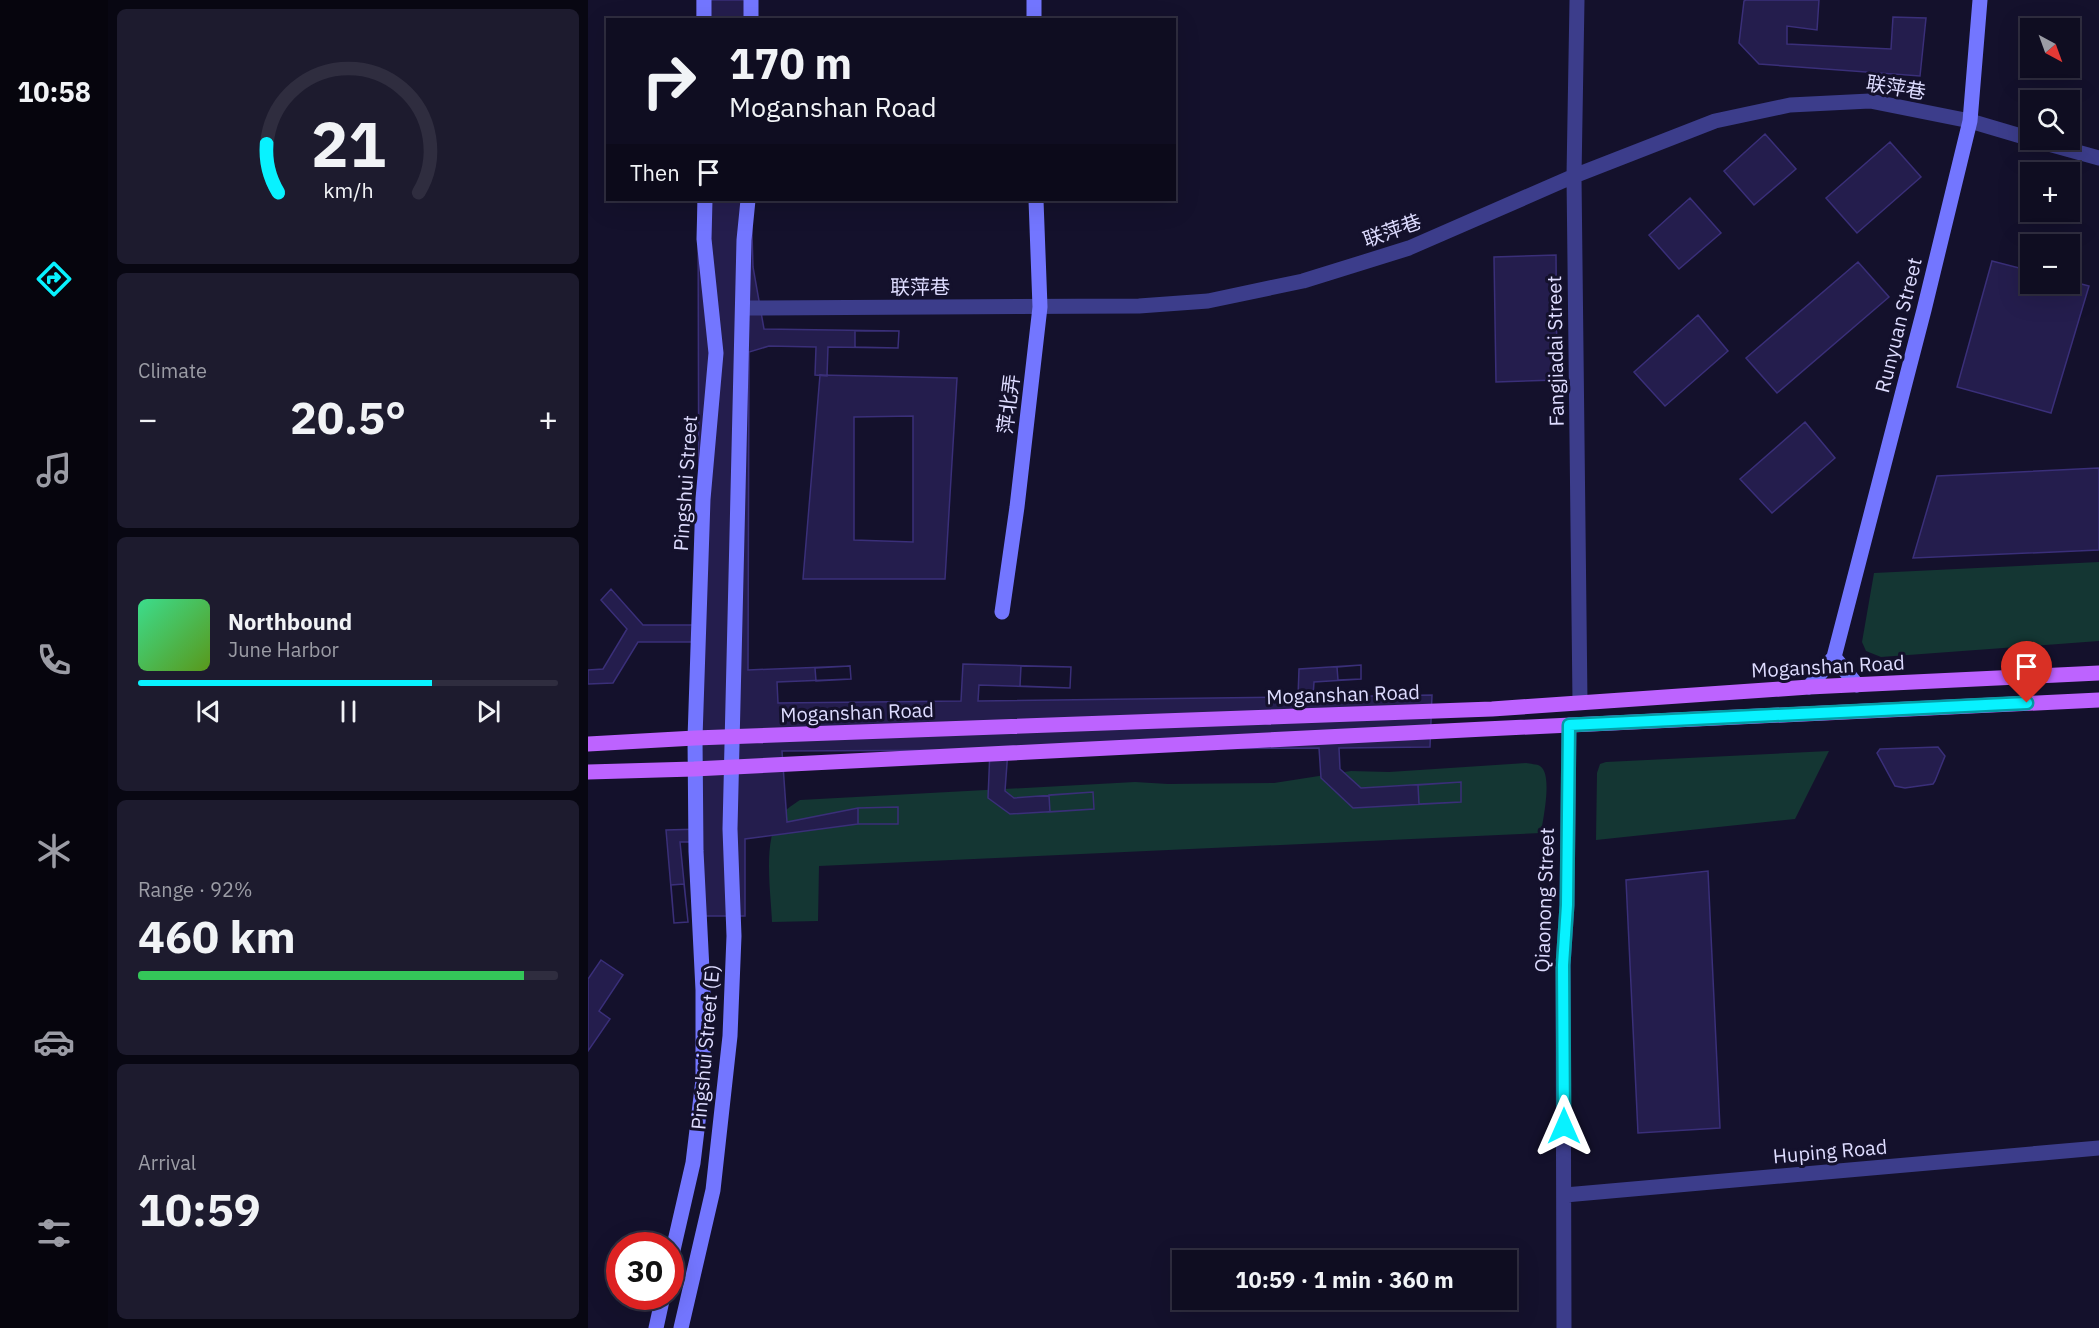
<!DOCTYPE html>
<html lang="en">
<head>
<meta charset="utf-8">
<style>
	:root { --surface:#0f0d21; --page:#1d1b2e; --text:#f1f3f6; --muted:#9b9ca5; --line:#2f2d3f; --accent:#08f2ff }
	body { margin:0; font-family:"IBM Plex Sans","Noto Sans SC",sans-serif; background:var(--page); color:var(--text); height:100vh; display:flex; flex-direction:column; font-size:22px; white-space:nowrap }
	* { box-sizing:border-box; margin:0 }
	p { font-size:20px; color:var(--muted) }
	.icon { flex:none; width:33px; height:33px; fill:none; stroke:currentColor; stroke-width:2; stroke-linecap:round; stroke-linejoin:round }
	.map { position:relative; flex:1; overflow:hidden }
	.sheet { display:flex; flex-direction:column; gap:9px; padding:9px; background:#080712; width:480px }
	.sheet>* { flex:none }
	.guide { position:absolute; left:18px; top:18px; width:570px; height:183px; border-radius:0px; box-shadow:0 6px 24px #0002,0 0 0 2px var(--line); background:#0f0d21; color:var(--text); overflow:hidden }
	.needle { width:39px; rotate:139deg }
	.tools { position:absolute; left:1432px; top:18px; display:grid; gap:12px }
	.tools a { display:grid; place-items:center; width:60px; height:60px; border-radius:0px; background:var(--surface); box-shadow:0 6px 24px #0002,0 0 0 2px var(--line); font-size:30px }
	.speed { position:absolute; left:18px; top:1232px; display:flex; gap:12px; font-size:30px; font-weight:700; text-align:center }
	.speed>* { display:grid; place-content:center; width:78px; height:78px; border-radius:50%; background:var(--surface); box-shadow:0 6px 24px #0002,0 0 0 2px var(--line); line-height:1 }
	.speed .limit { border:9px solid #d22; background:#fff; color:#111 }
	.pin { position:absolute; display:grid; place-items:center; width:51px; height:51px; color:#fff; margin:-62px -26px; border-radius:50% 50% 50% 0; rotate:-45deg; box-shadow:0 0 6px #0007 }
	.pin .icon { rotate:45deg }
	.me { position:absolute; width:66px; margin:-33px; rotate:0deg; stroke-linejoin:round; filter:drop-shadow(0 0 4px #0008) }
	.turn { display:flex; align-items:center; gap:21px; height:126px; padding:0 24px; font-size:27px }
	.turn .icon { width:78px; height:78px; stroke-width:2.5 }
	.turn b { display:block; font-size:42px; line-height:51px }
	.then { display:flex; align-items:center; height:57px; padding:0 24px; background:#0003; gap:12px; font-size:22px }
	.big { font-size:45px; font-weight:700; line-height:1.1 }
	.sheet .widget { flex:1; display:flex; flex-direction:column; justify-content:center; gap:9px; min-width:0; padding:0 21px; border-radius:9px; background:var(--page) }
	.sheet .dial { align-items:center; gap:0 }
	.dial svg { height:156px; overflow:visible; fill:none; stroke:var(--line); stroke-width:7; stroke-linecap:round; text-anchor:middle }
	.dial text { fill:var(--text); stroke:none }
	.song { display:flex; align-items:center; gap:18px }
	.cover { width:72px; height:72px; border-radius:9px; background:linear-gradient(135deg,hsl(150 70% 55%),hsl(90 70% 35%)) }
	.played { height:6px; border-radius:3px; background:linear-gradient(90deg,var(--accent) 70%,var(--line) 70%) }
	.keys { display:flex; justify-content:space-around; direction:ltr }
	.heat { display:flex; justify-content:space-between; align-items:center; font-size:33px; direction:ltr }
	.charge { height:9px; border-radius:4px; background:linear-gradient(90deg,#34c759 92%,var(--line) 0) }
	.trip { position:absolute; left:584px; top:1250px; width:345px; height:60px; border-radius:0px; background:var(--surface); box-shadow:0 6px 24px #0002,0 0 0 2px var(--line); font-weight:700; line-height:60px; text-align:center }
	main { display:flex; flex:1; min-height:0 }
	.tabs { display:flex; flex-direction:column; width:108px; justify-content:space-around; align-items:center; background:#06050d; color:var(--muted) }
	.tabs .icon { width:42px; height:42px }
	.tabs .current { color:var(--accent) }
	.tabs b { font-size:27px; color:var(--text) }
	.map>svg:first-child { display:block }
</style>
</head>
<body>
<main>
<nav class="tabs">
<b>10:58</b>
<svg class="icon current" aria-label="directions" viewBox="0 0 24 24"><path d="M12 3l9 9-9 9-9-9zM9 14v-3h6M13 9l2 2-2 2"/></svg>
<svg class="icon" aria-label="music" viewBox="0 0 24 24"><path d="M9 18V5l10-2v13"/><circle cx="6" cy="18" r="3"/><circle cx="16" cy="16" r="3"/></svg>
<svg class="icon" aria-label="phone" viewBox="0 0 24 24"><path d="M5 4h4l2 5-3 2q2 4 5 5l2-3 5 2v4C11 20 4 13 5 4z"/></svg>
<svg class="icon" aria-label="climate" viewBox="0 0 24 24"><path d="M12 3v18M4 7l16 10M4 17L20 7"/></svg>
<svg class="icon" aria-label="car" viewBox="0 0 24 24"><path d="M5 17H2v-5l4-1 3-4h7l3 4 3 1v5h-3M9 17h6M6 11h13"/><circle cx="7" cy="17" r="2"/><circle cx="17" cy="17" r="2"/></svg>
<svg class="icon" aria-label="filters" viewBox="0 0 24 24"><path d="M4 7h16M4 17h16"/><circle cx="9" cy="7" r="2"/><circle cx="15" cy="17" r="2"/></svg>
</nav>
<section class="sheet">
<div class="widget dial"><svg viewBox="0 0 100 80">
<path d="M14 69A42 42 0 1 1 86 69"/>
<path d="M14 69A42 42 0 0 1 8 44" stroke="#08f2ff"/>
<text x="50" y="56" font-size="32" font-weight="700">21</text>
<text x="50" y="72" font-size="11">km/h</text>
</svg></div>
<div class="widget"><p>Climate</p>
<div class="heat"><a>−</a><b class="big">20.5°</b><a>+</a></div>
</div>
<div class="widget">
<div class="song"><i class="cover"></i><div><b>Northbound</b><p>June Harbor</p></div></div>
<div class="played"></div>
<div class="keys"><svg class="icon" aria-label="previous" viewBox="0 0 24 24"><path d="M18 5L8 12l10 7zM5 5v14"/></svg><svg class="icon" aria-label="pause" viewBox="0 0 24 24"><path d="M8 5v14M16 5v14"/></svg><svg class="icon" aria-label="next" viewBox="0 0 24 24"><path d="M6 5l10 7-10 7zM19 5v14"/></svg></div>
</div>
<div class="widget"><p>Range · 92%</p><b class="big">460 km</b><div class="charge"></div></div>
<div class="widget"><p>Arrival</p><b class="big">10:59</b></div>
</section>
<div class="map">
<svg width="1511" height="1328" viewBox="0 0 1511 1328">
	<rect width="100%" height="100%" fill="#14112c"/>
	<path fill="#143633" d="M 1511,562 L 1511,641 L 1293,657 L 1278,651 L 1274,642 L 1286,573 Z
		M 1241,751 L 1207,819 L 1008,840 L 1009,773 L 1012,764 L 1018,762 Z
		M 938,763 C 942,764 949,764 952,766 C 965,774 955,819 953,833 L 231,866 L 230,921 L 184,922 C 183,893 174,838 193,815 C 198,809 206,804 212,800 L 547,782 L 580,784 L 686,783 L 763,771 L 801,772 Z"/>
	<path fill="#241d4d" stroke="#3a2f79" stroke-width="1.5" fill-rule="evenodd" d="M 109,0 L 160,0 L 160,20 L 109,20 Z
		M 1158,0 L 1231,0 L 1229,30 L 1199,26 L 1199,44 L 1303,49 L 1305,17 L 1338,18 L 1332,76 L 1171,64 L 1151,43 L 1156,1 Z
		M 1177,134 L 1208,169 L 1166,205 L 1136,171 Z
		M 1302,142 L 1333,177 L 1269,233 L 1238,198 Z
		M 1102,198 L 1133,233 L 1091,269 L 1061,235 Z
		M 110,200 L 163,200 L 165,267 L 176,329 L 311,331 L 310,348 L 240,347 L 239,376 L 227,375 L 228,347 L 181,346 L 161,352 L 160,670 L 262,666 L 263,679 L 189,682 L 190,703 L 373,701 L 375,664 L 483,667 L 482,688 L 391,685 L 390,701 L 710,697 L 711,669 L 773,665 L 773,679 L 726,682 L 725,697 L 844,695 L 842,747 L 751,748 L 752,769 L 773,788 L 873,782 L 873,802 L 765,808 L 733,778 L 731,748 L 420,750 L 417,791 L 426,798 L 505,792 L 506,809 L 422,814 L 400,798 L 402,750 L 194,751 L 199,822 L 270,808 L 310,807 L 310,824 L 270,824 L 157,839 L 157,916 L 114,916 L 113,842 L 92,842 L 100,922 L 86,923 L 78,830 L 114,829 L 110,642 L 50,642 L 25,683 L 0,684 L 0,670 L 15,669 L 39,629 L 13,600 L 23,589 L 55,625 L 109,625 L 111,581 Z
		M 968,255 L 969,380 L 908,382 L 906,257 Z
		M 1404,261 L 1443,271 L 1443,284 L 1482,284 L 1482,281 L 1501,286 L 1463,413 L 1369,387 Z
		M 1270,262 L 1301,297 L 1189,393 L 1158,358 Z
		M 1110,315 L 1140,351 L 1077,406 L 1046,372 Z
		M 267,331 L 311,331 L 310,348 L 267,347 Z
		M 232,375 L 369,378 L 357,579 L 215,579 ZM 325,416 L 325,542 L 266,540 L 266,417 Z
		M 1217,422 L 1247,458 L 1184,513 L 1152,479 Z
		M 1511,468 L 1511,550 L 1325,558 L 1349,476 Z
		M 773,665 L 773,679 L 750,680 L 749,667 Z
		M 262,666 L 263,679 L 228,681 L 227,668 Z
		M 433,666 L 483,667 L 482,688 L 432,686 Z
		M 1350,747 L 1357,756 L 1347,781 L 1345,784 L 1317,788 L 1307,786 L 1289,753 L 1292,749 Z
		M 873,782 L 873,802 L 831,804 L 830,785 Z
		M 505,792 L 506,809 L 462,812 L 461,795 Z
		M 310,807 L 310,824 L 270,824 L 270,808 Z
		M 1120,871 L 1132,1128 L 1050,1133 L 1038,880 Z
		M 96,884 L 100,922 L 86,923 L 83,885 Z
		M 13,960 L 35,975 L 11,1011 L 22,1019 L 0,1051 L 0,979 Z"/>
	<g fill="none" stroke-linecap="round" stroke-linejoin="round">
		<path stroke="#3c3d8b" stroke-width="15" d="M 989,0 L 986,176 L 992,702
			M 1446,140 L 1511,158
			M 155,308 L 551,306 L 620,301 L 715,281 L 821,248 L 986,176 L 1127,121 L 1202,105 L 1282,101 L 1382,121 L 1443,139
			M 977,1195 L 1511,1148
			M 976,1328 L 975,965 L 979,905 L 981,725"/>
		<path stroke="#7376ff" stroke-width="15" d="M 116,0 L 116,20
			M 163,0 L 163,20
			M 446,0 L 446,20
			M 414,612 L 429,507 L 452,307 L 448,200
			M 1246,657 L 1269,685
			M 1221,687 L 1246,657 L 1336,310 L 1382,121 L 1392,0
			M 82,1263 L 105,1163 L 115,1080 L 115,990 L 108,851 L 107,738 L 115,499 L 128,353 L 116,239 L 117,200
			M 68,1328 L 75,1296
			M 93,1328 L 125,1190 L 142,1036 L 146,936 L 142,829 L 156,240 L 160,200"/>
		<path stroke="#bd63ff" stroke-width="15" d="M 0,744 L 107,738 L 904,709 L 1221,687 L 1511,673
			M 0,772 L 106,769 L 897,729 L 1511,700"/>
	</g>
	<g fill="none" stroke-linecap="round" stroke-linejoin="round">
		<g stroke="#059da6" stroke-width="15">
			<path id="route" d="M 976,1126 L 975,965 L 979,905 L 981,725 L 1439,703"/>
		</g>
		<use href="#route" stroke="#08f2ff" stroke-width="10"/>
	</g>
	<g text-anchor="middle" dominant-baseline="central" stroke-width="6" stroke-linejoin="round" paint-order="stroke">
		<g font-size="20" fill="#dedcff" stroke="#14112c">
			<text transform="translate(1308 87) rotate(9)">联萍巷</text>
			<text transform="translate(804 230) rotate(-20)">联萍巷</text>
			<text x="332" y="286">联萍巷</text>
			<text transform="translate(1310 325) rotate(-76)">Runyuan Street</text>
			<text transform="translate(967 351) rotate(-91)">Fangjiadai Street</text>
			<text transform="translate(420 404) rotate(-83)">萍北弄</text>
			<text transform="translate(97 483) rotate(-86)">Pingshui Street</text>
			<text transform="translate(1240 666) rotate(-3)">Moganshan Road</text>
			<text transform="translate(755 694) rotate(-2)">Moganshan Road</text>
			<text transform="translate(269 712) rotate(-2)">Moganshan Road</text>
			<text transform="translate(956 900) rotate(-88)">Qiaonong Street</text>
			<text transform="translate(117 1047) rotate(-85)">Pingshui Street (E)</text>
			<text transform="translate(1242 1151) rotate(-5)">Huping Road</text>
		</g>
	</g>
</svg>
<div class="tools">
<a><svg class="needle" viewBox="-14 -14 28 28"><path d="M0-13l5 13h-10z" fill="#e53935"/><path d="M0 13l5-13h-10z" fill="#9b9ca5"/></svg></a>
<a><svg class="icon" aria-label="search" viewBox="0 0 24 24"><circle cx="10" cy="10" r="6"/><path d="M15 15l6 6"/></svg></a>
<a>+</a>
<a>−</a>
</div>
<div class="speed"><div class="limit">30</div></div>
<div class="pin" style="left:1439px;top:703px;background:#d93025"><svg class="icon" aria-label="arrive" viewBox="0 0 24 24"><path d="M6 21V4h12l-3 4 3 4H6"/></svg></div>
<svg class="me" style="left:976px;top:1126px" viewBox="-20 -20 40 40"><path d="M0-17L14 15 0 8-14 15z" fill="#08f2ff" stroke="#fff" stroke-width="4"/></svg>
<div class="trip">10:59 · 1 min · 360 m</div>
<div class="guide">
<div class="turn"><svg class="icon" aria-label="right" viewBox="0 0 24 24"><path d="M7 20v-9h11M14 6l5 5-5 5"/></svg><div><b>170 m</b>Moganshan Road</div></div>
<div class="then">Then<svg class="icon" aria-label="arrive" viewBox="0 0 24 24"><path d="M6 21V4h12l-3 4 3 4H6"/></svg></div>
</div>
</div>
</main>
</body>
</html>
